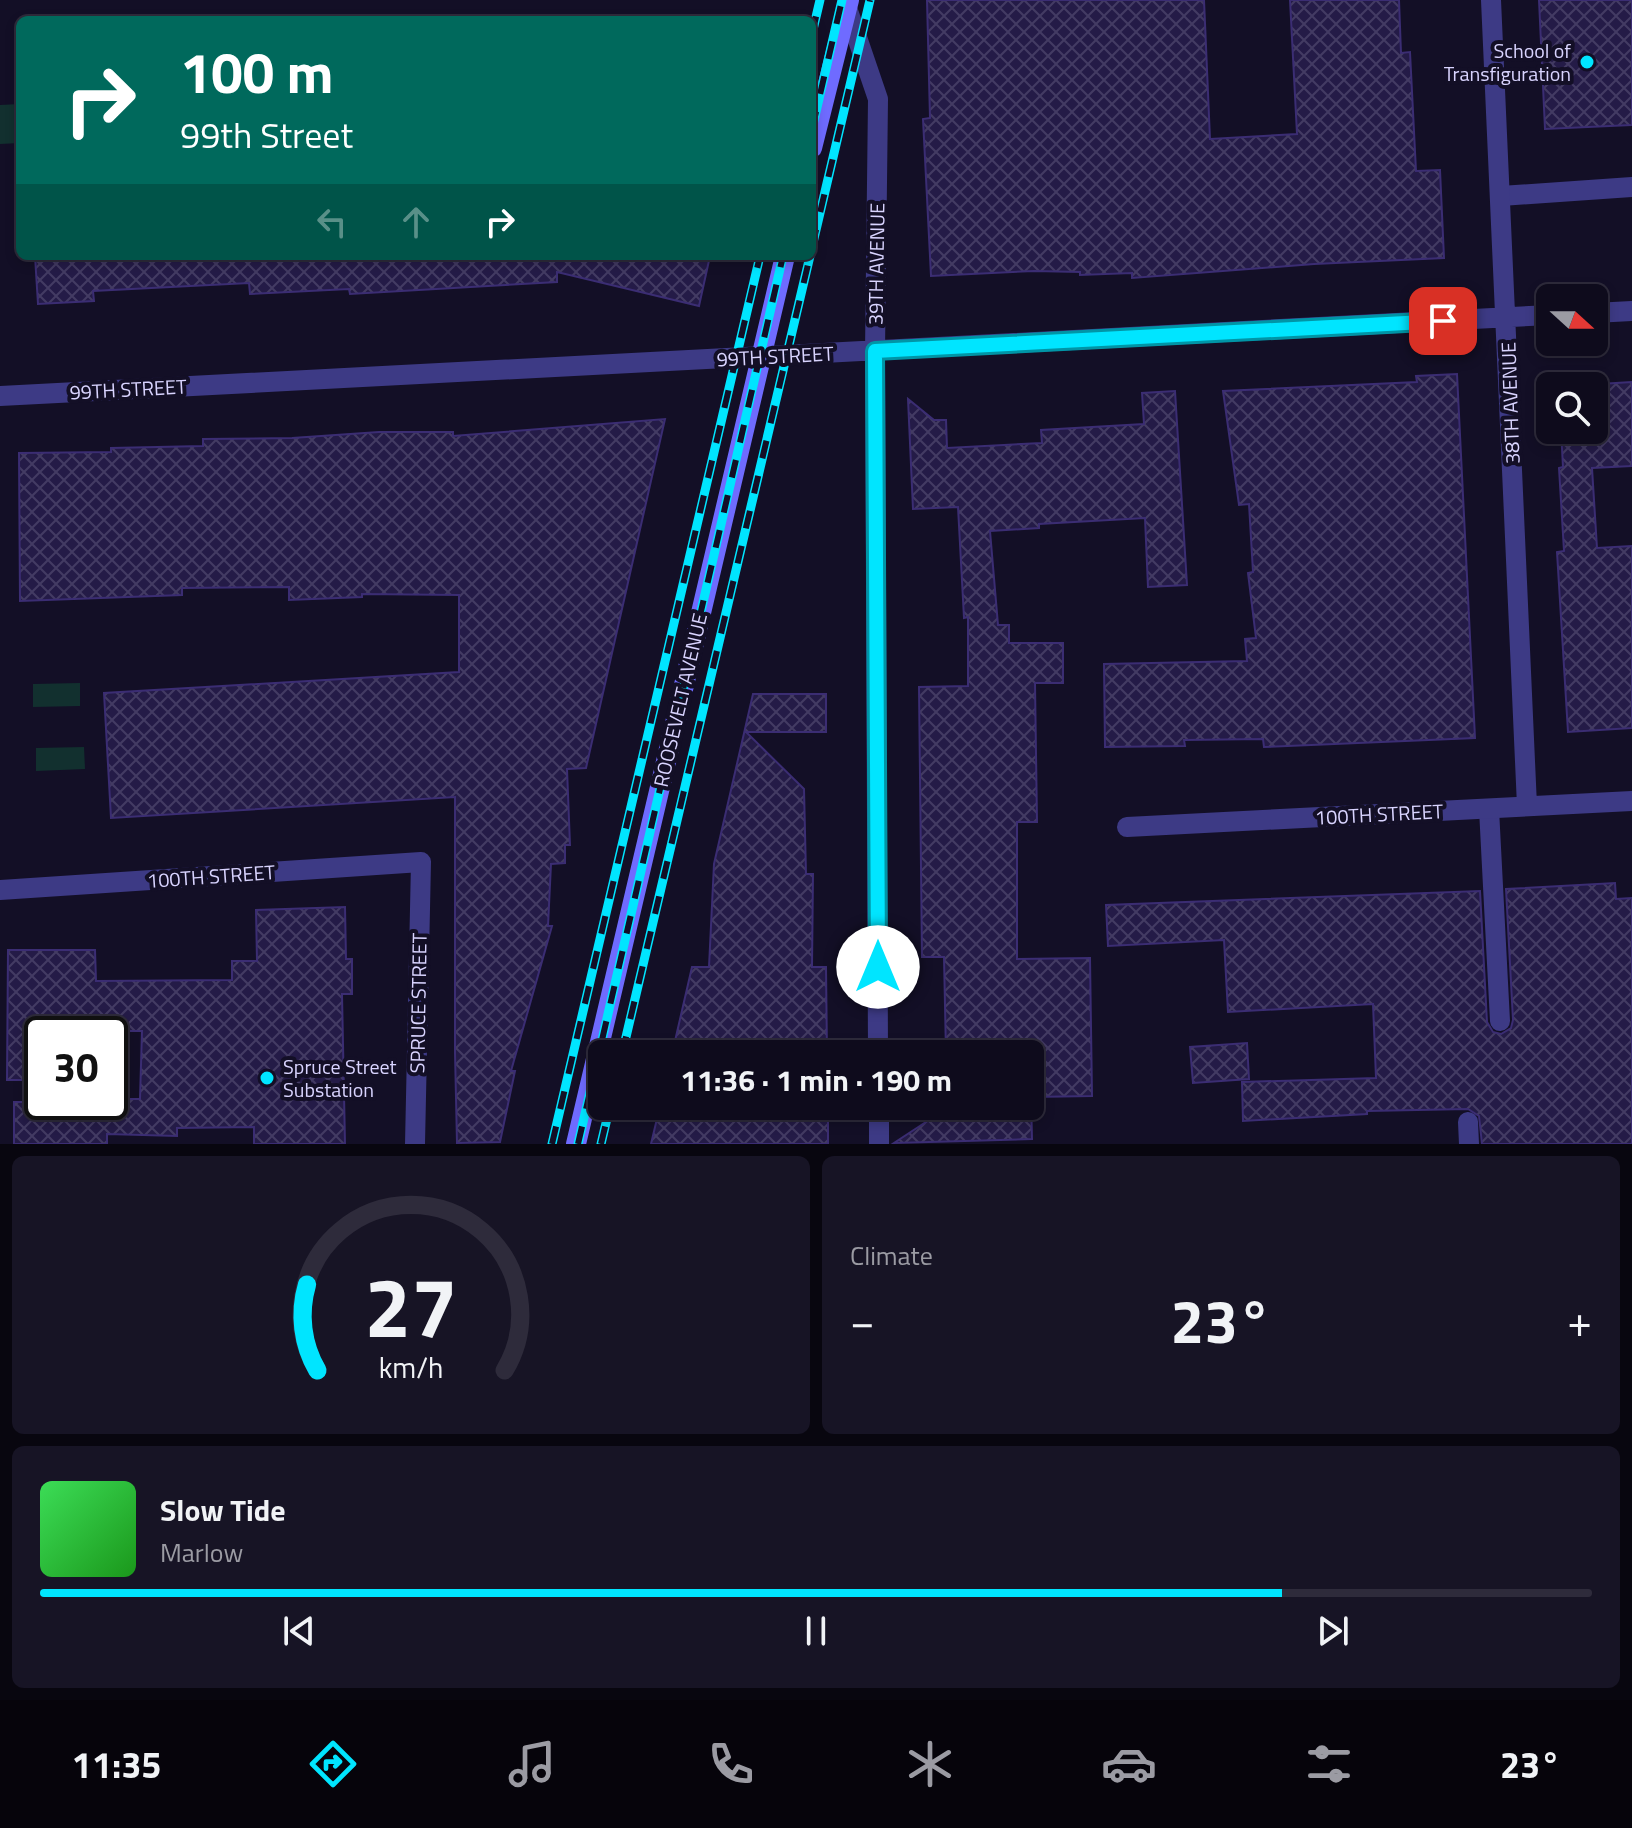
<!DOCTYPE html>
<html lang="en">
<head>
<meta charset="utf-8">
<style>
	:root { --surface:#0e0b1c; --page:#171425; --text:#f1f3f6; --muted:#9b9ba3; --line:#2e2b3b; --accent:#00e5ff }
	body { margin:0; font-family:"Titillium Web",sans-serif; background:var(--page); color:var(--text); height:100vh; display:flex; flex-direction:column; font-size:30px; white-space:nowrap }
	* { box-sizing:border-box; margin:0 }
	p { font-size:26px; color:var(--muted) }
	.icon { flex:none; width:44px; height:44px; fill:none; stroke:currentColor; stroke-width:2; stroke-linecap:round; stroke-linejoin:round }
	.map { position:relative; height:1144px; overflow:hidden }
	.side { display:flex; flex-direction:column; gap:12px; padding:12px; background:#08060f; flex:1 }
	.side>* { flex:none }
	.top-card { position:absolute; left:16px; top:16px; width:800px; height:244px; border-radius:12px; box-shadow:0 4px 12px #0003,0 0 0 2px var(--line); background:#00695c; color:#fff; overflow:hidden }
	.needle { width:52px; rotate:111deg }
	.fabs { position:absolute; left:1536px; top:284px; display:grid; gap:16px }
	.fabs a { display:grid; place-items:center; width:72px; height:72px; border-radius:12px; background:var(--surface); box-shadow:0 4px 12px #0003,0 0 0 2px var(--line); font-size:40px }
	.speed { position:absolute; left:24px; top:1016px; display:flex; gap:16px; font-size:40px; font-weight:700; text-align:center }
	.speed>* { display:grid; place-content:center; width:104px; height:104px; border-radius:50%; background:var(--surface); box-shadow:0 4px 12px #0003,0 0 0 2px var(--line); line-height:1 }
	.speed .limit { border:4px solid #111; border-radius:12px; background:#fff; color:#111 }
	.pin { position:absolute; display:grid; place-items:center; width:68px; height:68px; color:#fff; margin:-34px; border-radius:16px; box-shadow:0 4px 12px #0006 }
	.me { position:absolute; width:88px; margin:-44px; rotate:0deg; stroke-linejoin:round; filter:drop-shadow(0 0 6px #0008) }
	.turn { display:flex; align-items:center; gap:28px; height:168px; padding:0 32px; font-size:36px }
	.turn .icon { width:104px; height:104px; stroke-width:2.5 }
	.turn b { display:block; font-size:56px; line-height:68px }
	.lanes { display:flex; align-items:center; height:76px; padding:0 32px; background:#0003; justify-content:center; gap:40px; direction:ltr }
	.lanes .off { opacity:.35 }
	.big { font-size:60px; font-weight:700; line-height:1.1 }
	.side .tile { flex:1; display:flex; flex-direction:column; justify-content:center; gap:12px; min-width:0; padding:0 28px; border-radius:12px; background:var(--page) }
	.side .dial { align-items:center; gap:0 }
	.dial svg { height:208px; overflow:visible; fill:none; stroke:var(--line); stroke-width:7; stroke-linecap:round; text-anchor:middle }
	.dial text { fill:var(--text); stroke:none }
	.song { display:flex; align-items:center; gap:24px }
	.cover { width:96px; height:96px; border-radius:12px; background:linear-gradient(135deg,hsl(130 70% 55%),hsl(120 70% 35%)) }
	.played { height:8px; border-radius:4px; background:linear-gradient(90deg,var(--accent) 80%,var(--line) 80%) }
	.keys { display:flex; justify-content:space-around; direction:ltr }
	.heat { display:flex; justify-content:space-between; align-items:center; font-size:44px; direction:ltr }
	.side .tiles { flex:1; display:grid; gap:12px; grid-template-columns:1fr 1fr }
	.tile:last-child { grid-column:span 2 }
	.trip { position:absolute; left:588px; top:1040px; width:456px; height:80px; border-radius:12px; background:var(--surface); box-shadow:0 4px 12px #0003,0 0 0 2px var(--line); font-weight:700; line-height:80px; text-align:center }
	.tabs { display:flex; height:128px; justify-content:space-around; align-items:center; background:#06040b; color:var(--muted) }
	.tabs .icon { width:56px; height:56px }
	.tabs .current { color:var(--accent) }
	.tabs b { font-size:36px; color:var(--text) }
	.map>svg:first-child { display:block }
</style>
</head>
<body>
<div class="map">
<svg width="1632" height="1144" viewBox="0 0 1632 1144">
	<defs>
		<pattern id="building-cross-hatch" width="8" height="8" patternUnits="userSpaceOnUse" patternTransform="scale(2)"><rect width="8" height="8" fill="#241b47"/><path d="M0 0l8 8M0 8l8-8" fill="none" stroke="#433b63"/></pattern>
	</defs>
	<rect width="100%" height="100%" fill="#130f26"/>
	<path fill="#12302f" d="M 20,104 L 20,143 L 0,144 L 0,105 Z
		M 80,683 L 80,706 L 33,707 L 33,684 Z
		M 84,747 L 85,769 L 36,771 L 36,748 Z"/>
	<path fill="url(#building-cross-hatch)" stroke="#3b2d73" stroke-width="2" d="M 927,0 L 1204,0 L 1210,139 L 1297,134 L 1290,0 L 1399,0 L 1401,53 L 1410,52 L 1416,171 L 1440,170 L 1444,258 L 1314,264 L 1132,278 L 1132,273 L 1080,275 L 1080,272 L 1034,271 L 931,276 L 923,119 L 930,118 Z
		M 1539,0 L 1632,0 L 1632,125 L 1545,129 Z
		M 35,256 L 710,256 L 699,306 L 557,272 L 557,282 L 350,294 L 349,289 L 250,294 L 249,283 L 93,291 L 94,301 L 38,304 Z
		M 1457,374 L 1475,738 L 1264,747 L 1263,739 L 1184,740 L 1185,746 L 1105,747 L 1104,664 L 1247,661 L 1245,639 L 1256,638 L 1248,573 L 1253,572 L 1249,504 L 1239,505 L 1223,391 L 1417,382 L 1416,376 Z
		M 1632,382 L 1632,466 L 1592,468 L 1597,548 L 1632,546 L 1632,728 L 1568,732 L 1557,552 L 1564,551 L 1559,468 L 1563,467 L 1561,430 L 1594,430 L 1594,387 L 1600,387 L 1600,384 Z
		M 1175,391 L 1187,585 L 1148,587 L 1145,518 L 1039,524 L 1039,528 L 990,531 L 998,625 L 1009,625 L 1009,643 L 1063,643 L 1063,683 L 1035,683 L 1037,822 L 1017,822 L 1017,959 L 1090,958 L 1092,1096 L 1031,1097 L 1032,1139 L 894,1143 L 935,1116 L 934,1106 L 1030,1106 L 1030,1054 L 946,1054 L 944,957 L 922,957 L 919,687 L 968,686 L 968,617 L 964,618 L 958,507 L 913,509 L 908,399 L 934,420 L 946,420 L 947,448 L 1042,443 L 1041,430 L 1144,424 L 1142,393 Z
		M 665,419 L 586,768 L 567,769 L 570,845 L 565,845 L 565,863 L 551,864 L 548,926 L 552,926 L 511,1071 L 515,1071 L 500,1142 L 457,1143 L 455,1053 L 455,797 L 111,818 L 104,693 L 459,672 L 459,595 L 362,594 L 362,597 L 289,600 L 289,587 L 182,588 L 182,595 L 20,601 L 19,453 L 111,452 L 111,448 L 203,446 L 203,439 L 292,438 L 379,432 L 453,432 L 453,436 Z
		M 753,694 L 826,694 L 826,732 L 746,732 L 804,789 L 806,874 L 813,874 L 812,967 L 826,967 L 827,1054 L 672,1054 L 692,967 L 709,967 L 714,864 Z
		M 1615,883 L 1616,899 L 1632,898 L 1632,1144 L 1482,1144 L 1479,1116 L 1468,1109 L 1367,1111 L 1367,1114 L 1243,1121 L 1242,1082 L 1376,1078 L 1373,1004 L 1228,1012 L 1224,940 L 1108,946 L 1106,905 L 1480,891 L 1487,1022 L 1493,1032 L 1501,1034 L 1511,1028 L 1513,1020 L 1506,889 Z
		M 345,907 L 346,959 L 352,959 L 352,994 L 342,994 L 345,1144 L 254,1144 L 254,1127 L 177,1128 L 177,1136 L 107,1134 L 107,1144 L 14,1144 L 14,1102 L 110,1102 L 110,1099 L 140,1099 L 142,1031 L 42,1031 L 42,1080 L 7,1080 L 8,950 L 95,950 L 96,981 L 232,980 L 232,961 L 257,961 L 256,910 Z
		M 1247,1043 L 1249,1079 L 1193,1083 L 1190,1047 Z
		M 660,1106 L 828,1106 L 828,1144 L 651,1144 Z"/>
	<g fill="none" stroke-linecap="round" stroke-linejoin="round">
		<path stroke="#3d3a85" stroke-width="20" d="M 1501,196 L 1632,187
			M 1489,809 L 1500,1021
			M 1468,1122 L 1469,1144"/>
		<path stroke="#3d3a85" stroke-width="20" d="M 1491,0 L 1527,806
			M 847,8 L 878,99 L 875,351 L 878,1054
			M 1594,313 L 1632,311
			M 0,396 L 1550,315
			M 1127,827 L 1632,801
			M 0,890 L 421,862 L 415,1144
			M 879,1106 L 879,1144"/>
		<path stroke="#6f6bff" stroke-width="20" d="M 812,148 L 849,0
			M 576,1144 L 785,256"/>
		<g stroke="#00e5ff" stroke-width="9">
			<path id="rail" d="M 812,34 L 820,0
				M 812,129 L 842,0
				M 812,247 L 870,0
				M 622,1054 L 810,256
				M 552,1144 L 760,256
				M 578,1144 L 783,256
				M 601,1144 L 610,1106"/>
		</g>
		<use href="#rail" stroke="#130f26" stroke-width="6" stroke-dasharray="18" stroke-linecap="butt"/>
	</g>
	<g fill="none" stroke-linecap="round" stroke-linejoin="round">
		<g stroke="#0095a6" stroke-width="20">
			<path id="route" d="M 878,967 L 875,351 L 1443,321"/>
		</g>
		<use href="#route" stroke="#00e5ff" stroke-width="14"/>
	</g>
	<g fill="#00e5ff" stroke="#130f26" stroke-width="3">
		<circle cx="1587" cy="62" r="8"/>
		<circle cx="267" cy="1078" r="8"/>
	</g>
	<g text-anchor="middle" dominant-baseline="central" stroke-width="8" stroke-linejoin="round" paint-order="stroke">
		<g font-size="20" fill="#d9d4ff" stroke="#130f26" text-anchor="end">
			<text x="1571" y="50">School of<tspan x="1571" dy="23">Transfiguration</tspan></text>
			<text x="283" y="1066" text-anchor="start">Spruce Street<tspan x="283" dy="23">Substation</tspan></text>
		</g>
		<g font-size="20" fill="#d9d4ff" stroke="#130f26">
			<text transform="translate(876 264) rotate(-89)">39TH AVENUE</text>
			<text transform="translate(775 356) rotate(-3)">99TH STREET</text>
			<text transform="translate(128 389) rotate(-3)">99TH STREET</text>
			<text transform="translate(1510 403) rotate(-92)">38TH AVENUE</text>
			<text transform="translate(680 700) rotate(-77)">ROOSEVELT AVENUE</text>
			<text transform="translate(1379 814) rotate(-3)">100TH STREET</text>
			<text transform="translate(211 876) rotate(-4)">100TH STREET</text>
			<text transform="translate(418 1003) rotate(-89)">SPRUCE STREET</text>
		</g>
	</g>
</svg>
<div class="fabs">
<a><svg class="needle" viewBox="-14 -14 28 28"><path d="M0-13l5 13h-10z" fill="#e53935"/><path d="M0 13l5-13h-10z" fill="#9b9ba3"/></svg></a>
<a><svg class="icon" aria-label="search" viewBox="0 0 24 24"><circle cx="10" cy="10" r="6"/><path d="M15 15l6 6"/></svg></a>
</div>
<div class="speed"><div class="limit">30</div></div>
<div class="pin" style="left:1443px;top:321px;background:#d93025"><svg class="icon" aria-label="arrive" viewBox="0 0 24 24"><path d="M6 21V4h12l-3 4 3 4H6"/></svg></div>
<svg class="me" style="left:878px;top:967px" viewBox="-20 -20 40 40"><circle r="19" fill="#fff"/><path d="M0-13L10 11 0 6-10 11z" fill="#00e5ff"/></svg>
<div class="trip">11:36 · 1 min · 190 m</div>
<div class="top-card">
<div class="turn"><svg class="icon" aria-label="right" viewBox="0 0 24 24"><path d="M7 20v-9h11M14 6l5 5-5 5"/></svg><div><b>100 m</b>99th Street</div></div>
<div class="lanes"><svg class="icon off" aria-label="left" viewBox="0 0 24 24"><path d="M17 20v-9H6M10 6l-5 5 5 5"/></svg><svg class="icon off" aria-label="ahead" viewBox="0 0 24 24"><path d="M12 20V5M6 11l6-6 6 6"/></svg><svg class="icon" aria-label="right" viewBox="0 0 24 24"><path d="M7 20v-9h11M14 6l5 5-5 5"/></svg></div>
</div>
</div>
<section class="side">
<div class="tiles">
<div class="tile dial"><svg viewBox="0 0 100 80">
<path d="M14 69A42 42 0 1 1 86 69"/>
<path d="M14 69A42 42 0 0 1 10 36" stroke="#00e5ff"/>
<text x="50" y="56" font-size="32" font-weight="700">27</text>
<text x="50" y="72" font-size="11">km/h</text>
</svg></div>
<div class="tile"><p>Climate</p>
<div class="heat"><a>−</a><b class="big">23°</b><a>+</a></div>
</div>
<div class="tile">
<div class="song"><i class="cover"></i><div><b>Slow Tide</b><p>Marlow</p></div></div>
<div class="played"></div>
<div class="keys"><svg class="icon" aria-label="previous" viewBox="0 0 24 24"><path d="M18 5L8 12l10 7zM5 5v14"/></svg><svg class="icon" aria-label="pause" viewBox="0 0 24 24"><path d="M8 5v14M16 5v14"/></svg><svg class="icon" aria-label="next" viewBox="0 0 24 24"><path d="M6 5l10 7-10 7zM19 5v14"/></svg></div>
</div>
</div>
</section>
<nav class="tabs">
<b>11:35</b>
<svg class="icon current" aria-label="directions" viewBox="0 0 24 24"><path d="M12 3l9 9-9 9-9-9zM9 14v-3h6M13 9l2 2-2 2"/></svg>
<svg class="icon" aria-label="music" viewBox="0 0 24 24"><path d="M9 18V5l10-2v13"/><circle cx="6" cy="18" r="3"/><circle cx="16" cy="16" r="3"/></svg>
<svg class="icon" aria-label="phone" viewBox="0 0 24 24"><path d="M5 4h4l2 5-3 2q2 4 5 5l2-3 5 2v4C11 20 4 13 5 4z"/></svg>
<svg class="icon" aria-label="climate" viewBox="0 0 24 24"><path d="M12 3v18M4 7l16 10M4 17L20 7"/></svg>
<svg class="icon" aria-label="car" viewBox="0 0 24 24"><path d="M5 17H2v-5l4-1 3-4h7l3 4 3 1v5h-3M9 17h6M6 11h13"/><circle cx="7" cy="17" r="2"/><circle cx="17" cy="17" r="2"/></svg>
<svg class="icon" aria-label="filters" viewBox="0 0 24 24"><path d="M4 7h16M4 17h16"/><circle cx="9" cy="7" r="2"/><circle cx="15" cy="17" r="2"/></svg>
<b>23°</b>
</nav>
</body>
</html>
